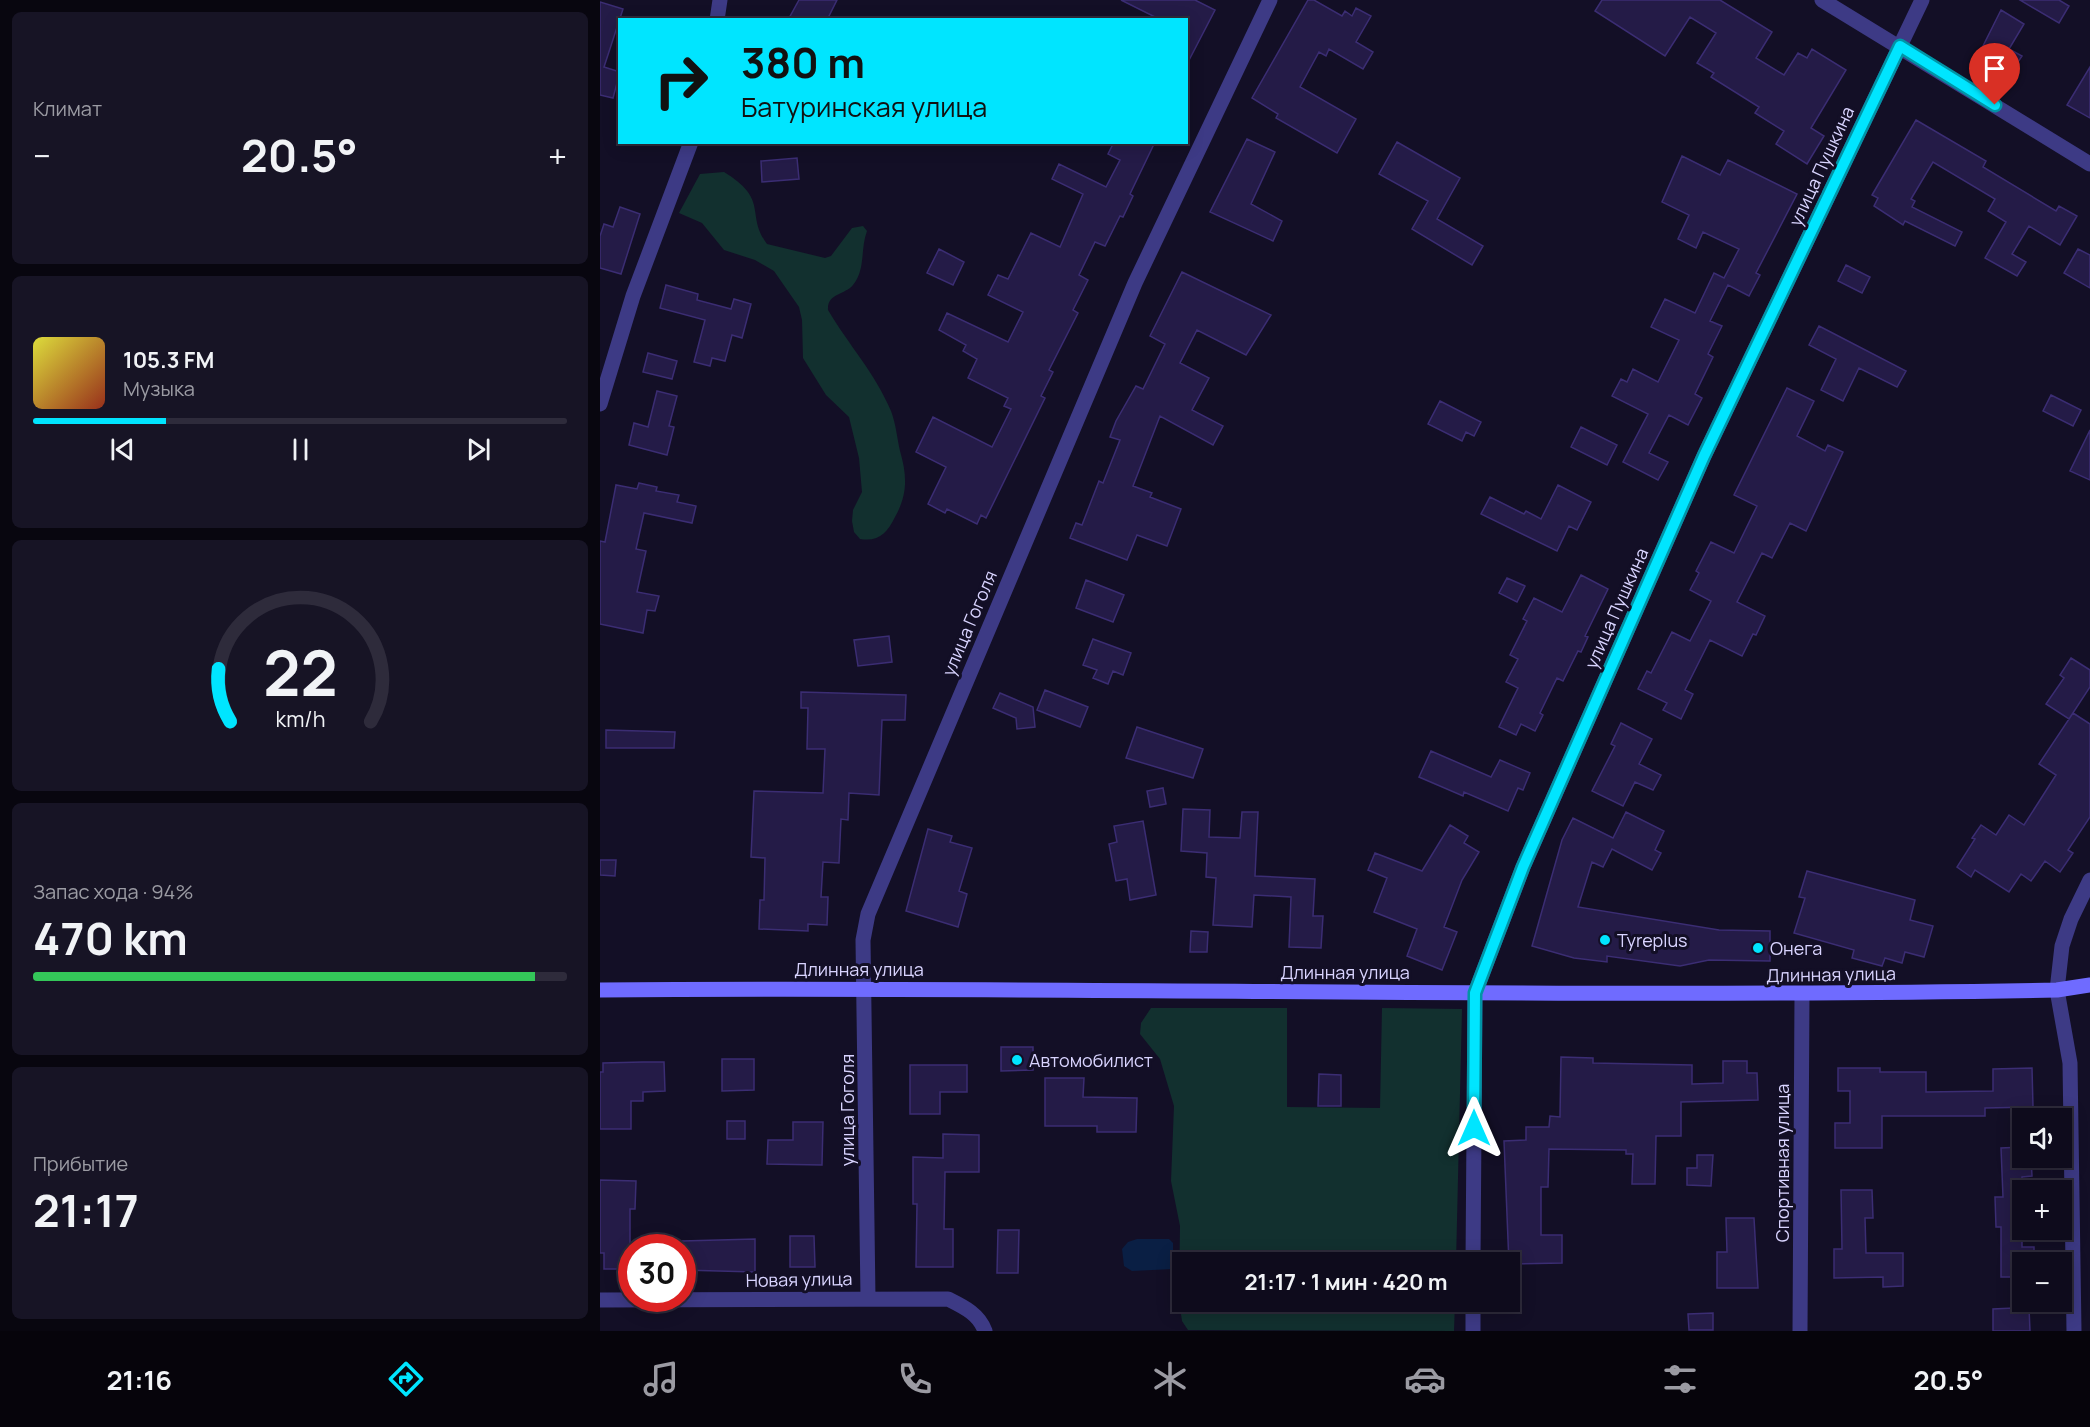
<!DOCTYPE html>
<html lang="ru">
<head>
<meta charset="utf-8">
<style>
	:root { --surface:#0e0b1c; --page:#171425; --text:#f1f3f6; --muted:#9b9ba3; --line:#2e2b3b; --accent:#00e5ff }
	body { margin:0; font-family:Manrope,sans-serif; background:var(--page); color:var(--text); height:100vh; display:flex; flex-direction:column; font-size:22px; white-space:nowrap }
	* { box-sizing:border-box; margin:0 }
	p { font-size:20px; color:var(--muted) }
	.icon { flex:none; width:33px; height:33px; fill:none; stroke:currentColor; stroke-width:2; stroke-linecap:round; stroke-linejoin:round }
	.map { position:relative; flex:1; overflow:hidden }
	.side { display:flex; flex-direction:column; gap:12px; padding:12px; background:#08060f; width:600px }
	.side>* { flex:none }
	.banner { position:absolute; left:18px; top:18px; width:570px; height:126px; border-radius:0px; box-shadow:0 3px 15px #0003,0 0 0 2px var(--line); background:#00e5ff; color:#111; overflow:hidden }
	.tools { position:absolute; left:1412px; top:1108px; display:grid; gap:12px }
	.tools a { display:grid; place-items:center; width:60px; height:60px; border-radius:0px; background:var(--surface); box-shadow:0 3px 15px #0003,0 0 0 2px var(--line); font-size:30px }
	.speed { position:absolute; left:18px; top:1234px; display:flex; gap:12px; font-size:30px; font-weight:700; text-align:center }
	.speed>* { display:grid; place-content:center; width:78px; height:78px; border-radius:50%; background:var(--surface); box-shadow:0 3px 15px #0003,0 0 0 2px var(--line); line-height:1 }
	.speed .limit { border:9px solid #d22; background:#fff; color:#111 }
	.pin { position:absolute; display:grid; place-items:center; width:51px; height:51px; color:#fff; margin:-62px -26px; border-radius:50% 50% 50% 0; rotate:-45deg; box-shadow:0 0 6px #0007 }
	.pin .icon { rotate:45deg }
	.me { position:absolute; width:66px; margin:-33px; rotate:0deg; stroke-linejoin:round; filter:drop-shadow(0 0 4px #0008) }
	.turn { display:flex; align-items:center; gap:21px; height:126px; padding:0 24px; font-size:27px }
	.turn .icon { width:78px; height:78px; stroke-width:2.5 }
	.turn b { display:block; font-size:42px; line-height:51px }
	.big { font-size:45px; font-weight:700; line-height:1.1 }
	.side .widget { flex:1; display:flex; flex-direction:column; justify-content:center; gap:9px; min-width:0; padding:0 21px; border-radius:9px; background:var(--page) }
	.side .dial { align-items:center; gap:0 }
	.dial svg { height:156px; overflow:visible; fill:none; stroke:var(--line); stroke-width:7; stroke-linecap:round; text-anchor:middle }
	.dial text { fill:var(--text); stroke:none }
	.song { display:flex; align-items:center; gap:18px }
	.cover { width:72px; height:72px; border-radius:9px; background:linear-gradient(135deg,hsl(60 70% 55%),hsl(10 70% 35%)) }
	.played { height:6px; border-radius:3px; background:linear-gradient(90deg,var(--accent) 25%,var(--line) 25%) }
	.keys { display:flex; justify-content:space-around; direction:ltr }
	.heat { display:flex; justify-content:space-between; align-items:center; font-size:33px; direction:ltr }
	.charge { height:9px; border-radius:4px; background:linear-gradient(90deg,#34c759 94%,var(--line) 0) }
	.trip { position:absolute; left:572px; top:1252px; width:348px; height:60px; border-radius:0px; background:var(--surface); box-shadow:0 3px 15px #0003,0 0 0 2px var(--line); font-weight:700; line-height:60px; text-align:center }
	.menu { display:flex; height:96px; justify-content:space-around; align-items:center; background:#06040b; color:var(--muted) }
	.menu .icon { width:42px; height:42px }
	.menu .on { color:var(--accent) }
	.menu b { font-size:27px; color:var(--text) }
	main { display:flex; flex:1; min-height:0 }
	.map>svg:first-child { display:block }
</style>
</head>
<body>
<main>
<section class="side">
<div class="widget"><p>Климат</p>
<div class="heat"><a>−</a><b class="big">20.5°</b><a>+</a></div>
</div>
<div class="widget">
<div class="song"><i class="cover"></i><div><b>105.3 FM</b><p>Музыка</p></div></div>
<div class="played"></div>
<div class="keys"><svg class="icon" aria-label="previous" viewBox="0 0 24 24"><path d="M18 5L8 12l10 7zM5 5v14"/></svg><svg class="icon" aria-label="pause" viewBox="0 0 24 24"><path d="M8 5v14M16 5v14"/></svg><svg class="icon" aria-label="next" viewBox="0 0 24 24"><path d="M6 5l10 7-10 7zM19 5v14"/></svg></div>
</div>
<div class="widget dial"><svg viewBox="0 0 100 80">
<path d="M14 69A42 42 0 1 1 86 69"/>
<path d="M14 69A42 42 0 0 1 8 42" stroke="#00e5ff"/>
<text x="50" y="56" font-size="32" font-weight="700">22</text>
<text x="50" y="72" font-size="11">km/h</text>
</svg></div>
<div class="widget"><p>Запас хода · 94%</p><b class="big">470 km</b><div class="charge"></div></div>
<div class="widget"><p>Прибытие</p><b class="big">21:17</b></div>
</section>
<div class="map">
<svg width="1490" height="1331" viewBox="0 0 1490 1331">
	<rect width="100%" height="100%" fill="#130f26"/>
	<path fill="#12302f" d="M 124,172 C 170,200 145,214 167,244 L 225,258 L 231,256 L 252,228 L 263,226 L 267,231 C 260,249 266,269 253,285 C 245,295 227,293 228,310 C 248,344 275,373 291,411 C 296,424 297,438 300,451 C 307,475 308,494 295,517 C 287,533 279,542 260,539 L 254,532 L 252,521 L 253,510 L 262,492 L 259,458 L 249,417 L 226,395 L 203,358 L 202,320 L 199,307 L 174,271 L 155,260 L 124,250 L 102,223 L 79,213 L 100,174 Z
		M 551,1008 L 687,1008 L 687,1107 L 780,1108 L 782,1008 L 862,1009 L 856,1263 L 582,1263 L 582,1302 L 855,1302 L 854,1331 L 588,1330 L 582,1321 L 579,1300 L 580,1226 L 571,1181 L 574,1106 L 560,1059 L 540,1034 L 541,1023 Z"/>
	<path fill="#0a1f44" d="M 537,1239 L 569,1239 L 573,1243 L 573,1269 L 532,1271 L 524,1266 L 522,1249 L 528,1242 Z"/>
	<path fill="#241b47" stroke="#3b2d73" stroke-width="1.5" d="M 199,0 L 237,0 L 227,20 L 188,20 Z
		M 521,0 L 595,0 L 615,10 L 586,66 L 586,20 L 561,20 Z
		M 708,0 L 714,0 L 742,16 L 745,11 L 752,16 L 756,8 L 771,16 L 756,42 L 773,52 L 763,69 L 729,49 L 726,56 L 719,52 L 700,87 L 756,119 L 737,153 L 676,118 L 678,114 L 652,98 Z
		M 1002,0 L 1120,0 L 1172,32 L 1156,58 L 1184,75 L 1198,53 L 1207,58 L 1212,49 L 1246,70 L 1211,128 L 1224,136 L 1207,164 L 1176,144 L 1184,131 L 1155,113 L 1159,107 L 1111,77 L 1114,73 L 1097,63 L 1116,33 L 1090,17 L 1065,56 L 995,11 Z
		M 1420,0 L 1459,0 L 1469,6 L 1459,23 Z
		M 0,2 L 23,9 L 4,67 L 20,72 L 13,98 L 0,95 Z
		M 1401,10 L 1424,24 L 1409,49 L 1422,56 L 1414,68 L 1408,68 L 1380,52 Z
		M 1490,67 L 1490,118 L 1467,105 Z
		M 1316,120 L 1386,161 L 1383,167 L 1456,211 L 1459,206 L 1477,216 L 1460,245 L 1429,226 L 1412,254 L 1426,262 L 1417,276 L 1385,258 L 1406,222 L 1388,211 L 1395,199 L 1333,162 L 1311,199 L 1315,201 L 1312,207 L 1362,232 L 1355,246 L 1305,221 L 1303,225 L 1274,206 L 1278,198 L 1272,195 Z
		M 647,139 L 675,152 L 651,204 L 682,221 L 673,241 L 610,212 Z
		M 514,142 L 555,142 L 530,194 L 533,196 L 523,217 L 520,216 L 505,246 L 495,242 L 479,275 L 488,280 L 473,310 L 478,313 L 449,370 L 453,372 L 441,396 L 445,398 L 386,518 L 381,515 L 377,524 L 347,509 L 345,513 L 328,504 L 346,467 L 316,452 L 333,417 L 392,447 L 411,409 L 404,406 L 408,398 L 368,378 L 377,359 L 363,351 L 366,345 L 339,330 L 347,313 L 408,342 L 423,312 L 388,295 L 398,275 L 408,279 L 431,233 L 460,247 L 483,194 L 452,179 L 459,164 L 506,187 L 520,160 L 508,154 Z
		M 797,142 L 860,178 L 837,219 L 883,246 L 872,265 L 812,229 L 828,201 L 779,174 Z
		M 1082,156 L 1120,175 L 1128,160 L 1197,194 L 1156,273 L 1160,275 L 1149,296 L 1128,285 L 1110,321 L 1122,326 L 1108,354 L 1113,357 L 1095,394 L 1102,398 L 1088,425 L 1069,415 L 1049,453 L 1068,462 L 1058,480 L 1023,462 L 1048,414 L 1012,396 L 1021,379 L 1027,382 L 1033,369 L 1058,382 L 1079,340 L 1051,327 L 1065,299 L 1095,313 L 1114,273 L 1124,278 L 1139,249 L 1103,232 L 1096,248 L 1078,239 L 1089,215 L 1062,202 Z
		M 197,158 L 199,179 L 162,182 L 161,161 Z
		M 20,207 L 40,214 L 21,274 L 0,268 L 0,236 L 4,224 L 13,227 Z
		M 339,249 L 364,262 L 353,285 L 327,273 Z
		M 1478,249 L 1490,255 L 1490,288 L 1464,273 Z
		M 1246,265 L 1270,277 L 1262,293 L 1238,281 Z
		M 582,272 L 671,315 L 646,355 L 597,330 L 580,363 L 609,378 L 592,410 L 623,426 L 613,445 L 560,416 L 533,486 L 552,493 L 550,497 L 581,509 L 567,546 L 537,535 L 527,560 L 470,538 L 476,523 L 482,525 L 499,481 L 503,483 L 520,440 L 510,437 L 516,421 L 536,386 L 543,389 L 565,344 L 550,336 Z
		M 66,285 L 98,294 L 97,300 L 131,309 L 134,299 L 151,304 L 142,338 L 132,335 L 125,361 L 112,358 L 110,366 L 94,362 L 105,320 L 60,308 Z
		M 1219,326 L 1306,371 L 1297,387 L 1259,368 L 1243,401 L 1221,390 L 1236,359 L 1209,345 Z
		M 48,353 L 77,361 L 72,379 L 43,372 Z
		M 1187,388 L 1214,401 L 1197,436 L 1225,451 L 1228,445 L 1243,452 L 1206,531 L 1190,523 L 1172,558 L 1162,553 L 1137,602 L 1165,616 L 1156,635 L 1153,634 L 1142,656 L 1110,640 L 1085,690 L 1093,694 L 1081,719 L 1063,710 L 1067,703 L 1038,689 L 1047,671 L 1051,673 L 1072,632 L 1090,641 L 1111,601 L 1090,590 L 1099,573 L 1096,571 L 1111,542 L 1134,553 L 1157,506 L 1134,495 Z
		M 57,391 L 77,396 L 69,426 L 74,427 L 67,455 L 29,445 L 34,423 L 48,427 Z
		M 1451,395 L 1481,410 L 1473,426 L 1443,411 Z
		M 840,401 L 881,422 L 874,436 L 866,432 L 862,441 L 828,424 Z
		M 981,427 L 1017,445 L 1007,465 L 971,447 Z
		M 1490,430 L 1490,480 L 1470,471 Z
		M 39,483 L 57,487 L 56,491 L 79,495 L 77,502 L 96,506 L 92,523 L 44,513 L 36,549 L 46,551 L 37,592 L 59,596 L 55,611 L 47,610 L 43,633 L 0,624 L 0,541 L 5,542 L 16,485 L 37,489 Z
		M 958,485 L 991,502 L 977,530 L 969,526 L 957,551 L 881,514 L 890,497 L 924,514 L 926,511 L 941,519 Z
		M 981,575 L 1008,589 L 985,636 L 988,637 L 981,652 L 978,651 L 963,681 L 957,678 L 940,713 L 943,715 L 935,731 L 921,724 L 916,735 L 899,727 L 918,688 L 906,682 L 918,659 L 910,655 L 927,621 L 923,619 L 934,598 L 962,612 Z
		M 907,578 L 925,586 L 917,602 L 899,593 Z
		M 486,580 L 524,595 L 513,622 L 476,608 Z
		M 289,636 L 292,662 L 258,666 L 254,640 Z
		M 493,639 L 531,653 L 523,675 L 513,671 L 508,684 L 493,678 L 497,670 L 483,665 Z
		M 1471,658 L 1490,670 L 1490,687 L 1469,719 L 1446,704 L 1464,678 L 1460,675 Z
		M 445,690 L 488,707 L 480,727 L 437,710 Z
		M 201,692 L 306,695 L 305,720 L 282,720 L 279,795 L 249,793 L 248,820 L 241,819 L 239,863 L 223,862 L 221,897 L 228,897 L 227,925 L 208,924 L 208,931 L 159,929 L 160,900 L 164,900 L 165,858 L 151,857 L 154,791 L 223,793 L 225,749 L 207,749 L 208,708 L 201,708 Z
		M 400,693 L 433,707 L 435,727 L 417,729 L 416,718 L 393,708 Z
		M 1473,713 L 1490,724 L 1490,817 L 1468,850 L 1473,853 L 1460,872 L 1445,861 L 1431,881 L 1421,874 L 1409,892 L 1375,870 L 1371,877 L 1357,867 L 1375,839 L 1372,838 L 1381,825 L 1396,835 L 1409,815 L 1424,825 L 1456,775 L 1439,764 Z
		M 1021,723 L 1052,739 L 1039,764 L 1061,775 L 1053,790 L 1035,782 L 1023,806 L 992,791 L 1015,746 L 1011,744 Z
		M 537,727 L 603,749 L 593,778 L 526,758 Z
		M 6,730 L 75,732 L 74,748 L 6,748 Z
		M 831,751 L 891,777 L 900,760 L 930,773 L 923,790 L 918,788 L 908,811 L 864,792 L 863,796 L 819,777 Z
		M 563,788 L 566,804 L 550,807 L 547,791 Z
		M 583,809 L 610,810 L 609,837 L 640,838 L 642,812 L 658,812 L 655,876 L 715,879 L 713,916 L 723,916 L 721,948 L 689,947 L 691,897 L 654,895 L 652,927 L 613,925 L 616,878 L 606,877 L 607,853 L 581,851 Z
		M 1026,812 L 1064,831 L 1055,850 L 1061,853 L 1052,870 L 1012,849 L 1003,867 L 992,862 L 978,907 L 1119,930 L 1170,931 L 1170,961 L 1109,960 L 1080,966 L 1007,956 L 1007,962 L 974,958 L 932,946 L 962,840 L 973,818 L 1013,838 Z
		M 543,821 L 556,895 L 530,900 L 527,879 L 516,881 L 509,844 L 517,842 L 514,826 Z
		M 850,825 L 868,836 L 864,843 L 879,852 L 862,880 L 844,927 L 857,932 L 842,970 L 807,956 L 817,929 L 774,912 L 787,878 L 768,870 L 775,853 L 822,871 Z
		M 328,829 L 352,836 L 350,842 L 372,848 L 359,891 L 367,894 L 358,927 L 306,911 Z
		M 0,860 L 16,860 L 15,876 L 0,875 Z
		M 1207,871 L 1315,900 L 1310,920 L 1333,926 L 1324,957 L 1305,952 L 1302,963 L 1285,958 L 1282,966 L 1252,958 L 1254,950 L 1194,933 L 1205,898 L 1199,897 Z
		M 591,931 L 608,932 L 607,952 L 590,952 Z
		M 401,1047 L 433,1047 L 433,1070 L 401,1071 Z
		M 961,1057 L 993,1058 L 993,1063 L 1092,1065 L 1092,1084 L 1123,1083 L 1123,1061 L 1147,1061 L 1147,1073 L 1157,1073 L 1158,1100 L 1081,1102 L 1081,1136 L 1056,1136 L 1055,1184 L 1032,1184 L 1033,1154 L 1026,1154 L 1026,1150 L 949,1149 L 948,1187 L 941,1187 L 941,1235 L 962,1235 L 962,1263 L 909,1264 L 904,1141 L 926,1140 L 926,1127 L 949,1127 L 950,1116 L 960,1117 Z
		M 122,1059 L 154,1059 L 154,1090 L 122,1091 Z
		M 43,1062 L 64,1062 L 65,1091 L 43,1092 L 43,1101 L 31,1101 L 31,1129 L 0,1129 L 0,1072 L 3,1072 L 3,1063 Z
		M 310,1065 L 367,1065 L 367,1092 L 340,1092 L 340,1114 L 310,1114 Z
		M 1238,1068 L 1280,1068 L 1280,1072 L 1326,1072 L 1326,1092 L 1393,1091 L 1393,1069 L 1432,1068 L 1433,1107 L 1385,1108 L 1385,1116 L 1282,1116 L 1282,1148 L 1235,1148 L 1235,1123 L 1250,1123 L 1250,1091 L 1238,1091 Z
		M 719,1074 L 741,1075 L 741,1106 L 718,1106 Z
		M 445,1078 L 484,1078 L 483,1097 L 537,1098 L 536,1132 L 497,1132 L 497,1126 L 445,1126 Z
		M 127,1121 L 145,1121 L 145,1139 L 127,1139 Z
		M 193,1122 L 223,1122 L 222,1165 L 167,1164 L 168,1140 L 193,1140 Z
		M 343,1134 L 379,1135 L 379,1172 L 345,1172 L 344,1229 L 353,1229 L 353,1267 L 316,1267 L 317,1204 L 313,1204 L 313,1157 L 343,1158 Z
		M 1422,1147 L 1422,1158 L 1431,1158 L 1432,1176 L 1422,1177 L 1422,1247 L 1434,1247 L 1434,1263 L 1422,1263 L 1422,1277 L 1401,1277 L 1401,1227 L 1396,1227 L 1395,1197 L 1403,1197 L 1401,1148 Z
		M 1097,1155 L 1113,1155 L 1111,1186 L 1087,1185 L 1087,1168 L 1097,1168 Z
		M 0,1180 L 36,1181 L 35,1209 L 30,1209 L 30,1269 L 4,1269 L 4,1253 L 0,1253 Z
		M 1241,1190 L 1272,1190 L 1273,1218 L 1265,1218 L 1266,1253 L 1303,1253 L 1303,1286 L 1283,1287 L 1283,1277 L 1234,1278 L 1234,1249 L 1242,1249 Z
		M 1126,1218 L 1154,1218 L 1158,1288 L 1117,1288 L 1117,1252 L 1127,1252 Z
		M 398,1230 L 419,1230 L 418,1273 L 397,1273 Z
		M 190,1236 L 214,1236 L 215,1267 L 190,1267 Z
		M 155,1239 L 155,1272 L 82,1270 L 82,1241 Z
		M 1414,1308 L 1429,1308 L 1430,1331 L 1393,1331 L 1393,1309 Z
		M 1113,1313 L 1113,1330 L 1089,1330 L 1088,1314 Z"/>
	<g fill="none" stroke-linecap="round" stroke-linejoin="round">
		<path stroke="#3d3a85" stroke-width="15" d="M 1222,0 L 1490,164
			M 117,20 L 120,0
			M 0,404 L 33,296 L 91,142
			M 873,1263 L 875,993 L 923,867 L 1104,456 L 1322,0
			M 268,1298 L 263,940 L 268,914 L 535,283 L 670,0
			M 0,1300 L 348,1299 C 364,1307 379,1314 385,1331
			M 873,1331 L 873,1302
			M 1200,1331 L 1202,995
			M 1474,1331 L 1470,1063 L 1457,990 L 1462,946 L 1471,919 L 1490,880"/>
		<path stroke="#6f6bff" stroke-width="15" d="M 0,990 C 486,986 972,999 1457,990 L 1490,985"/>
	</g>
	<g fill="none" stroke-linecap="round" stroke-linejoin="round">
		<g stroke="#0095a6" stroke-width="15">
			<path id="route" d="M 874,1128 L 875,993 L 923,867 L 1104,456 L 1300,46 L 1395,105"/>
		</g>
		<use href="#route" stroke="#00e5ff" stroke-width="10"/>
	</g>
	<g fill="#00e5ff" stroke="#130f26" stroke-width="2">
		<circle cx="1005" cy="940" r="6"/>
		<circle cx="1158" cy="948" r="6"/>
		<circle cx="417" cy="1060" r="6"/>
	</g>
	<g text-anchor="middle" dominant-baseline="central" stroke-width="6" stroke-linejoin="round" paint-order="stroke">
		<g font-size="18" fill="#d9d4ff" stroke="#130f26">
			<text transform="translate(1221 166) rotate(-65)">улица Пушкина</text>
			<text transform="translate(1016 608) rotate(-66)">улица Пушкина</text>
			<text transform="translate(369 623) rotate(-67)">улица Гоголя</text>
			<text x="259" y="969">Длинная улица</text>
			<text x="745" y="972">Длинная улица</text>
			<text transform="translate(1231 974) rotate(-1)">Длинная улица</text>
			<text transform="translate(247 1110) rotate(-90)">улица Гоголя</text>
			<text transform="translate(1182 1163) rotate(-90)">Спортивная улица</text>
			<text transform="translate(199 1279) rotate(-1)">Новая улица</text>
		</g>
		<g font-size="18" fill="#d9d4ff" stroke="#130f26" text-anchor="start">
			<text x="1017" y="940">Tyreplus</text>
			<text x="1170" y="948">Онега</text>
			<text x="429" y="1060">Автомобилист</text>
		</g>
	</g>
</svg>
<div class="tools">
<a><svg class="icon" aria-label="sound" viewBox="0 0 24 24"><path d="M4 9h4l5-4v14l-5-4H4zM17 9q2 3 0 6"/></svg></a>
<a>+</a>
<a>−</a>
</div>
<div class="speed"><div class="limit">30</div></div>
<div class="pin" style="left:1395px;top:105px;background:#d93025"><svg class="icon" aria-label="arrive" viewBox="0 0 24 24"><path d="M6 21V4h12l-3 4 3 4H6"/></svg></div>
<svg class="me" style="left:874px;top:1128px" viewBox="-20 -20 40 40"><path d="M0-17L14 15 0 8-14 15z" fill="#00e5ff" stroke="#fff" stroke-width="4"/></svg>
<div class="trip">21:17 · 1 мин · 420 m</div>
<div class="banner">
<div class="turn"><svg class="icon" aria-label="right" viewBox="0 0 24 24"><path d="M7 20v-9h11M14 6l5 5-5 5"/></svg><div><b>380 m</b>Батуринская улица</div></div>
</div>
</div>
</main>
<nav class="menu">
<b>21:16</b>
<svg class="icon on" aria-label="directions" viewBox="0 0 24 24"><path d="M12 3l9 9-9 9-9-9zM9 14v-3h6M13 9l2 2-2 2"/></svg>
<svg class="icon" aria-label="music" viewBox="0 0 24 24"><path d="M9 18V5l10-2v13"/><circle cx="6" cy="18" r="3"/><circle cx="16" cy="16" r="3"/></svg>
<svg class="icon" aria-label="phone" viewBox="0 0 24 24"><path d="M5 4h4l2 5-3 2q2 4 5 5l2-3 5 2v4C11 20 4 13 5 4z"/></svg>
<svg class="icon" aria-label="climate" viewBox="0 0 24 24"><path d="M12 3v18M4 7l16 10M4 17L20 7"/></svg>
<svg class="icon" aria-label="car" viewBox="0 0 24 24"><path d="M5 17H2v-5l4-1 3-4h7l3 4 3 1v5h-3M9 17h6M6 11h13"/><circle cx="7" cy="17" r="2"/><circle cx="17" cy="17" r="2"/></svg>
<svg class="icon" aria-label="filters" viewBox="0 0 24 24"><path d="M4 7h16M4 17h16"/><circle cx="9" cy="7" r="2"/><circle cx="15" cy="17" r="2"/></svg>
<b>20.5°</b>
</nav>
</body>
</html>
